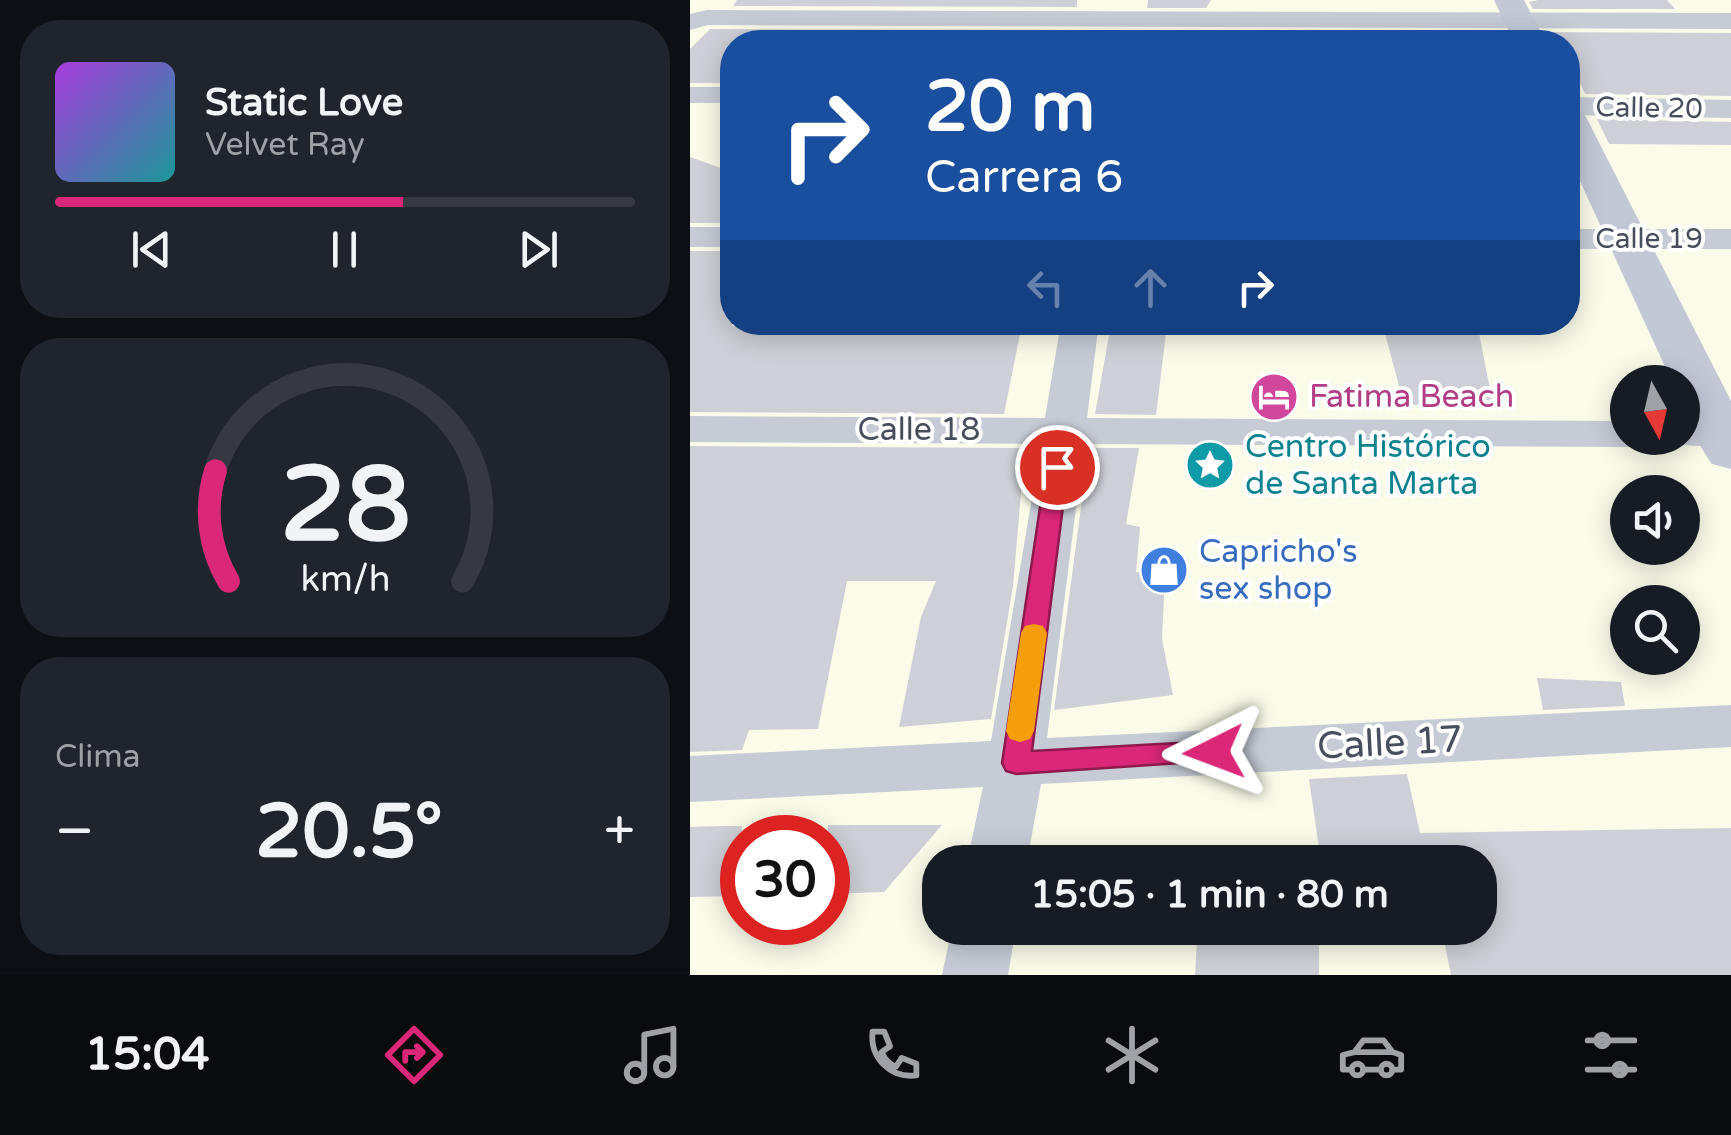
<!DOCTYPE html>
<html lang="es">
<head>
<meta charset="utf-8">
<style>
	:root { --surface:#171b24; --page:#20242c; --text:#f1f3f6; --muted:#9ea1a6; --line:#363941; --accent:#db2777 }
	body { margin:0; font-family:"Varela Round",sans-serif; background:var(--page); color:var(--text); height:100vh; display:flex; flex-direction:column; font-size:38px; white-space:nowrap }
	* { box-sizing:border-box; margin:0 }
	p { font-size:32px; color:var(--muted) }
	.icon { flex:none; width:55px; height:55px; fill:none; stroke:currentColor; stroke-width:2; stroke-linecap:round; stroke-linejoin:round }
	.map { position:relative; flex:1; overflow:hidden }
	.side { display:flex; flex-direction:column; gap:20px; padding:20px; background:#0d0f14; width:690px }
	.side>* { flex:none }
	.hud { position:absolute; left:30px; top:30px; width:860px; height:305px; border-radius:40px; box-shadow:0 5px 25px #0003; background:#1a4fa0; color:#fff; overflow:hidden }
	.needle { width:65px; rotate:172deg }
	.controls { position:absolute; left:920px; top:365px; display:grid; gap:20px }
	.controls a { display:grid; place-items:center; width:90px; height:90px; border-radius:50%; background:var(--surface); box-shadow:0 5px 25px #0003; font-size:50px }
	.speed { position:absolute; left:30px; top:815px; display:flex; gap:20px; font-size:50px; font-weight:700; text-align:center }
	.speed>* { display:grid; place-content:center; width:130px; height:130px; border-radius:50%; background:var(--surface); box-shadow:0 5px 25px #0003; line-height:1 }
	.speed .limit { border:15px solid #d22; background:#fff; color:#111 }
	.pin { position:absolute; display:grid; place-items:center; width:85px; height:85px; color:#fff; margin:-42px; border:5px solid #fff; border-radius:50%; box-shadow:0 2px 10px #0007 }
	.me { position:absolute; width:110px; margin:-55px; rotate:267deg; stroke-linejoin:round; filter:drop-shadow(0 0 8px #0008) }
	.turn { display:flex; align-items:center; gap:35px; height:210px; padding:0 40px; font-size:45px }
	.turn .icon { width:130px; height:130px; stroke-width:2.5 }
	.turn b { display:block; font-size:70px; line-height:85px }
	.lanes { display:flex; align-items:center; height:95px; padding:0 40px; background:#0003; justify-content:center; gap:50px; direction:ltr }
	.lanes .off { opacity:.35 }
	.big { font-size:75px; font-weight:700; line-height:1.1 }
	.side .card { flex:1; display:flex; flex-direction:column; justify-content:center; gap:15px; min-width:0; padding:0 35px; border-radius:40px; background:var(--page) }
	.side .dial { align-items:center; gap:0 }
	.dial svg { height:260px; overflow:visible; fill:none; stroke:var(--line); stroke-width:7; stroke-linecap:round; text-anchor:middle }
	.dial text { fill:var(--text); stroke:none }
	.song { display:flex; align-items:center; gap:30px }
	.cover { width:120px; height:120px; border-radius:15px; background:linear-gradient(135deg,hsl(280 70% 55%),hsl(180 70% 35%)) }
	.played { height:10px; border-radius:5px; background:linear-gradient(90deg,var(--accent) 60%,var(--line) 60%) }
	.keys { display:flex; justify-content:space-around; direction:ltr }
	.heat { display:flex; justify-content:space-between; align-items:center; font-size:55px; direction:ltr }
	.trip { position:absolute; left:232px; top:845px; width:575px; height:100px; border-radius:40px; background:var(--surface); box-shadow:0 5px 25px #0003; font-weight:700; line-height:100px; text-align:center }
	.tab-bar { display:flex; height:160px; justify-content:space-around; align-items:center; background:#090b0e; color:var(--muted) }
	.tab-bar .icon { width:70px; height:70px }
	.tab-bar .on { color:var(--accent) }
	.tab-bar b { font-size:45px; color:var(--text) }
	main { display:flex; flex:1; min-height:0 }
	.map>svg:first-child { display:block }
</style>
</head>
<body>
<main>
<section class="side">
<div class="card">
<div class="song"><i class="cover"></i><div><b>Static Love</b><p>Velvet Ray</p></div></div>
<div class="played"></div>
<div class="keys"><svg class="icon" aria-label="previous" viewBox="0 0 24 24"><path d="M18 5L8 12l10 7zM5 5v14"/></svg><svg class="icon" aria-label="pause" viewBox="0 0 24 24"><path d="M8 5v14M16 5v14"/></svg><svg class="icon" aria-label="next" viewBox="0 0 24 24"><path d="M6 5l10 7-10 7zM19 5v14"/></svg></div>
</div>
<div class="card dial"><svg viewBox="0 0 100 80">
<path d="M14 69A42 42 0 1 1 86 69"/>
<path d="M14 69A42 42 0 0 1 10 35" stroke="#db2777"/>
<text x="50" y="56" font-size="32" font-weight="700">28</text>
<text x="50" y="72" font-size="11">km/h</text>
</svg></div>
<div class="card"><p>Clima</p>
<div class="heat"><a>−</a><b class="big">20.5°</b><a>+</a></div>
</div>
</section>
<div class="map">
<svg width="1041" height="975" viewBox="0 0 1041 975">
	<rect width="100%" height="100%" fill="#f2f0ef"/>
	<path fill="#fbfbea" fill-rule="evenodd" d="M 0,0 L 1041,0 L 1041,975 L 0,975 ZM 42,42 L 878,42 L 878,322 L 42,322 ZM 938,382 L 992,382 L 992,438 L 938,438 ZM 938,492 L 992,492 L 992,548 L 938,548 ZM 938,602 L 992,602 L 992,658 L 938,658 ZM 52,838 L 138,838 L 138,922 L 52,922 ZM 250,862 L 790,862 L 790,928 L 250,928 Z"/>
	<path fill="#cfd0d7" d="M 47,0 L 387,0 L 387,7 L 43,6 Z
		M 458,0 L 521,0 L 516,8 L 457,8 Z
		M 848,0 L 977,0 L 985,9 L 843,9 L 839,2 Z
		M 20,29 L 386,30 L 386,42 L 42,42 L 42,83 L 0,83 L 0,49 Z
		M 455,30 L 503,31 L 496,42 L 454,42 Z
		M 767,32 L 815,32 L 820,42 L 775,42 Z
		M 855,32 L 1041,33 L 1041,96 L 895,94 L 886,74 L 878,74 L 878,42 L 860,42 Z
		M 907,119 L 1041,122 L 1041,145 L 919,144 Z
		M 0,157 L 42,172 L 42,223 L 0,223 Z
		M 0,251 L 42,251 L 42,326 L 250,322 L 248,328 L 331,329 L 314,414 L 0,412 Z
		M 421,324 L 477,325 L 466,415 L 405,414 Z
		M 693,326 L 788,328 L 803,404 L 714,405 Z
		M 0,446 L 335,448 L 323,586 L 301,719 L 209,727 L 231,617 L 246,581 L 157,581 L 128,729 L 59,730 L 52,750 L 0,752 Z
		M 399,448 L 449,448 L 436,524 L 450,527 L 446,572 L 475,575 L 472,639 L 483,695 L 364,710 Z
		M 847,678 L 931,682 L 935,706 L 853,710 Z
		M 717,774 L 730,833 L 1041,828 L 1041,975 L 761,975 L 753,936 L 643,942 L 641,928 L 790,928 L 790,862 L 631,862 L 619,779 Z
		M 138,825 L 252,825 L 194,892 L 138,894 Z
		M 30,826 L 52,826 L 52,896 L 0,897 L 0,827 Z
		M 507,940 L 629,945 L 629,975 L 505,975 Z"/>
	<g fill="none" stroke-linecap="round" stroke-linejoin="round">
		<path fill="#c6cbd6" fill-rule="evenodd" d="M 17,10 L 1041,13 L 1041,29 L 18,25 L 0,30 L 0,14 Z
			M 0,87 L 42,87 L 42,103 L 0,103 Z
			M 878,97 L 1041,100 L 1041,118 L 878,115 Z
			M 0,227 L 42,227 L 42,247 L 0,247 Z
			M 878,229 L 1041,229 L 1041,249 L 878,249 Z
			M 371,322 L 409,322 L 397,418 L 938,421 L 938,438 L 957,438 L 953,443 L 938,447 L 394,444 L 357,738 L 1041,705 L 1041,747 L 351,784 L 337,862 L 277,862 L 293,787 L 0,802 L 0,756 L 301,741 L 351,444 L 0,442 L 0,416 L 355,418 Z
			M 992,422 L 1041,422 L 1041,448 L 977,444 L 972,438 L 992,438 Z
			M 262,928 L 326,928 L 318,975 L 252,975 Z"/>
		<path fill="#c3c8d7" fill-rule="evenodd" d="M 804,0 L 834,0 L 856,42 L 824,42 Z
			M 878,106 L 891,109 L 896,117 L 1041,401 L 1041,469 L 1022,464 C 1005,440 992,412 992,382 L 982,382 L 878,155 Z"/>
	</g>
	<path fill="#db2777" stroke="#8e194d" stroke-width="2.5" d="M 367,460 L 378,467 L 342,751 L 524,741 L 535,745 L 539,752 L 535,760 L 326,774 L 316,771 L 312,763 L 356,467 Z"/>
	<path fill="#f59e0b" d="M 344,624 L 353,626 L 357,633 L 344,731 L 340,739 L 330,742 L 320,739 L 316,731 L 331,633 L 335,626 Z"/>
	<defs>
		<g id="hotel-disc" transform="scale(2.5)"><circle r="9.5" fill="#d1479c" stroke="#fff"/><path d="M-6-4.5h1.5V1H6V5H4.5V3h-9V5H-6ZM-4 0a1.8 1.8 0 1 1 3.6 0ZM.5 0V-2.5h3Q6-2.5 6 0Z" fill="#fff"/></g>
		<g id="sight-disc" transform="scale(2.5)"><circle r="9.5" fill="#0f9aa8" stroke="#fff"/><path d="M0-6L1.8-2.2L6-1.7L2.9 1.2L3.7 5.4L0 3.3L-3.7 5.4L-2.9 1.2L-6-1.7L-1.8-2.2Z" fill="#fff"/></g>
		<g id="shop-disc" transform="scale(2.5)"><circle r="9.5" fill="#3f7fe0" stroke="#fff"/><path d="M-5-2.5h2.3a2.7 3.5 0 0 1 5.4 0H5L5.5 6h-11ZM-1.5-2.5h3a1.5 2.3 0 0 0-3 0Z" fill="#fff"/></g>
	</defs>
	<g fill-rule="evenodd">
		<use href="#hotel-disc" x="584" y="397"/>
		<use href="#sight-disc" x="520" y="465"/>
		<use href="#shop-disc" x="474" y="570"/>
	</g>
	<g text-anchor="middle" dominant-baseline="central" stroke-width="8" stroke-linejoin="round" paint-order="stroke">
		<g font-size="28" fill="#484e5c" stroke="#fff">
			<text transform="translate(959 108) rotate(1)">Calle 20</text>
			<text x="959" y="239">Calle 19</text>
		</g>
		<g font-size="32" fill="#b23c85" stroke="#fff" text-anchor="start">
			<text x="619" y="397">Fatima Beach</text>
		</g>
		<g font-size="32" fill="#484e5c" stroke="#fff">
			<text x="229" y="430">Calle 18</text>
		</g>
		<g font-size="32" fill="#0d838f" stroke="#fff" text-anchor="start">
			<text x="555" y="447">Centro Histórico<tspan x="555" dy="37">de Santa Marta</tspan></text>
		</g>
		<g font-size="32" fill="#366cbe" stroke="#fff" text-anchor="start">
			<text x="509" y="552">Capricho's<tspan x="509" dy="37">sex shop</tspan></text>
		</g>
		<g font-size="38" fill="#484e5c" stroke="#fff">
			<text transform="translate(700 743) rotate(-3)">Calle 17</text>
		</g>
	</g>
</svg>
<div class="controls">
<a><svg class="needle" viewBox="-14 -14 28 28"><path d="M0-13l5 13h-10z" fill="#e53935"/><path d="M0 13l5-13h-10z" fill="#9ea1a6"/></svg></a>
<a><svg class="icon" aria-label="sound" viewBox="0 0 24 24"><path d="M4 9h4l5-4v14l-5-4H4zM17 9q2 3 0 6"/></svg></a>
<a><svg class="icon" aria-label="search" viewBox="0 0 24 24"><circle cx="10" cy="10" r="6"/><path d="M15 15l6 6"/></svg></a>
</div>
<div class="speed"><div class="limit">30</div></div>
<div class="pin" style="left:367px;top:467px;background:#d93025"><svg class="icon" aria-label="arrive" viewBox="0 0 24 24"><path d="M6 21V4h12l-3 4 3 4H6"/></svg></div>
<svg class="me" style="left:524px;top:752px" viewBox="-20 -20 40 40"><path d="M0-17L14 15 0 8-14 15z" fill="#db2777" stroke="#fff" stroke-width="4"/></svg>
<div class="trip">15:05 · 1 min · 80 m</div>
<div class="hud">
<div class="turn"><svg class="icon" aria-label="right" viewBox="0 0 24 24"><path d="M7 20v-9h11M14 6l5 5-5 5"/></svg><div><b>20 m</b>Carrera 6</div></div>
<div class="lanes"><svg class="icon off" aria-label="left" viewBox="0 0 24 24"><path d="M17 20v-9H6M10 6l-5 5 5 5"/></svg><svg class="icon off" aria-label="ahead" viewBox="0 0 24 24"><path d="M12 20V5M6 11l6-6 6 6"/></svg><svg class="icon" aria-label="right" viewBox="0 0 24 24"><path d="M7 20v-9h11M14 6l5 5-5 5"/></svg></div>
</div>
</div>
</main>
<nav class="tab-bar">
<b>15:04</b>
<svg class="icon on" aria-label="directions" viewBox="0 0 24 24"><path d="M12 3l9 9-9 9-9-9zM9 14v-3h6M13 9l2 2-2 2"/></svg>
<svg class="icon" aria-label="music" viewBox="0 0 24 24"><path d="M9 18V5l10-2v13"/><circle cx="6" cy="18" r="3"/><circle cx="16" cy="16" r="3"/></svg>
<svg class="icon" aria-label="phone" viewBox="0 0 24 24"><path d="M5 4h4l2 5-3 2q2 4 5 5l2-3 5 2v4C11 20 4 13 5 4z"/></svg>
<svg class="icon" aria-label="climate" viewBox="0 0 24 24"><path d="M12 3v18M4 7l16 10M4 17L20 7"/></svg>
<svg class="icon" aria-label="car" viewBox="0 0 24 24"><path d="M5 17H2v-5l4-1 3-4h7l3 4 3 1v5h-3M9 17h6M6 11h13"/><circle cx="7" cy="17" r="2"/><circle cx="17" cy="17" r="2"/></svg>
<svg class="icon" aria-label="filters" viewBox="0 0 24 24"><path d="M4 7h16M4 17h16"/><circle cx="9" cy="7" r="2"/><circle cx="15" cy="17" r="2"/></svg>
</nav>
</body>
</html>
